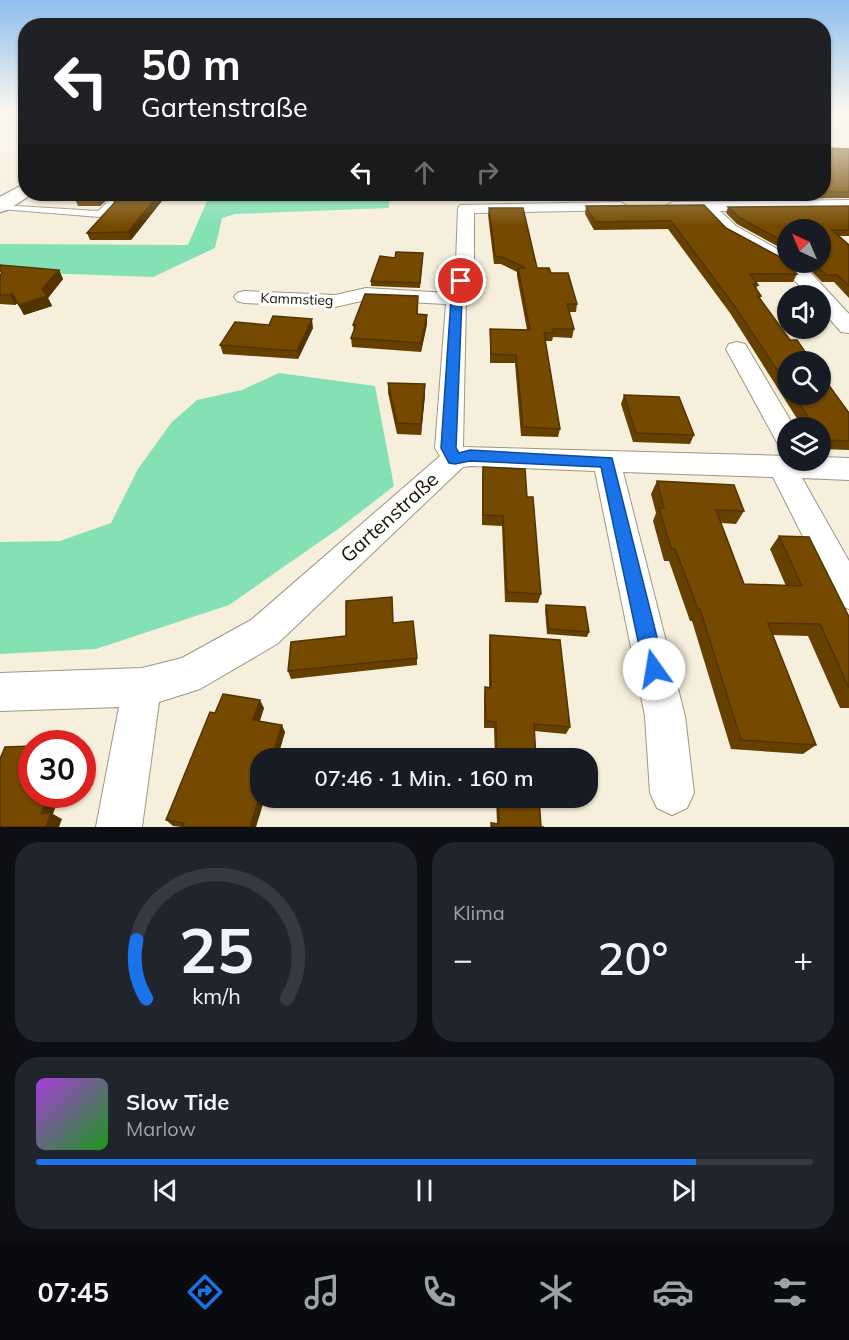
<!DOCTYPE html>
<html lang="de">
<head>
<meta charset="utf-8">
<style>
	:root { --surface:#171b24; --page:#20242c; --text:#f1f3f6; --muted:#9ea1a6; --line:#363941; --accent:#1a73e8 }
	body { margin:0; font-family:Mulish,sans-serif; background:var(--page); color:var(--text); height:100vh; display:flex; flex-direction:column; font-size:22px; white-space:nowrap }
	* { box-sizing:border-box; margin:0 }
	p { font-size:20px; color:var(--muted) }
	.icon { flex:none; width:33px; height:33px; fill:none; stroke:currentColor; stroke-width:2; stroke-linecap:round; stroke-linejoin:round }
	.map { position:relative; height:827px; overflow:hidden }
	.sheet { display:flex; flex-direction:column; gap:15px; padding:15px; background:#0d0f14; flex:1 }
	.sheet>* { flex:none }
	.banner { position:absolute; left:18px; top:18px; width:813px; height:183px; border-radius:24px; box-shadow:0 2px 4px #0004; background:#202124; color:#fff; overflow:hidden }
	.needle { width:39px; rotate:316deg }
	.tools { position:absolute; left:777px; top:219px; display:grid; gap:12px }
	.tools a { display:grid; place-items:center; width:54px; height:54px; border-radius:50%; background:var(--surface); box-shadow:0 2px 4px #0004; font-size:30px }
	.speed { position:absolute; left:18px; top:730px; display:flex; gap:12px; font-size:30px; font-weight:700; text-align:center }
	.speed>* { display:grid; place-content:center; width:78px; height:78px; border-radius:50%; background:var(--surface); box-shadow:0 2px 4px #0004; line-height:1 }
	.speed .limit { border:9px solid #d22; background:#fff; color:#111 }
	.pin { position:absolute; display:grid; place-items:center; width:51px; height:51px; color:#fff; margin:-26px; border:3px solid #fff; border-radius:50%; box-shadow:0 2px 6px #0007 }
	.me { position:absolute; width:66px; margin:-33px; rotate:347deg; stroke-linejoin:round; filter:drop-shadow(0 0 4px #0008) }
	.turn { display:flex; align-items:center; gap:21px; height:126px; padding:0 24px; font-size:27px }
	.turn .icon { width:78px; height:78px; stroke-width:2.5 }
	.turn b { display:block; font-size:42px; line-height:51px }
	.lanes { display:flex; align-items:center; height:57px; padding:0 24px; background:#0003; justify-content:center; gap:30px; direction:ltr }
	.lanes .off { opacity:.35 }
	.big { font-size:45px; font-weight:600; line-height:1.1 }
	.sheet .widget { flex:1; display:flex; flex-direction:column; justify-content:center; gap:9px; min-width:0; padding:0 21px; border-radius:24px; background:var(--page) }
	.sheet .dial { align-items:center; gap:0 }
	.dial svg { height:156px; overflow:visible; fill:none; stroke:var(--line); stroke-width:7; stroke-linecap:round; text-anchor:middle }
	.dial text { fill:var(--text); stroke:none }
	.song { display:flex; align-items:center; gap:18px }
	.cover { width:72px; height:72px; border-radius:9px; background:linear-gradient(135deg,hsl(280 70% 55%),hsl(120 70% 35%)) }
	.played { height:6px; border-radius:3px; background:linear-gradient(90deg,var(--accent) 85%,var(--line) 85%) }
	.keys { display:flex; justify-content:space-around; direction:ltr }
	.heat { display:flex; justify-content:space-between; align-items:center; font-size:33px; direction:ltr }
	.sheet .tiles { flex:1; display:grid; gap:15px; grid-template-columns:1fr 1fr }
	.widget:last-child { grid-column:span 2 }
	.trip { position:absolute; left:250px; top:748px; width:348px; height:60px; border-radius:24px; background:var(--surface); box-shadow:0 2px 4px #0004; font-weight:600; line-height:60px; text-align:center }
	.menu { display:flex; height:96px; justify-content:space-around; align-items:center; background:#090b0e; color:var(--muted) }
	.menu .icon { width:42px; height:42px }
	.menu .selected { color:var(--accent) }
	.menu b { font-size:27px; color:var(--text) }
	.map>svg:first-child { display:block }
</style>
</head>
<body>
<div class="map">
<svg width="849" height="827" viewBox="0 0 849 827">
	<rect width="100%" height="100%" fill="#f6efdb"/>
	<path fill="#83e1b4" d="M 210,194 L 389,194 L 389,208 L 235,214 L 222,218 L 215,248 L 153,277 L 15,272 L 0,284 L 0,244 L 188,245 Z
		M 279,373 L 375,386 L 394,486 L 341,527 L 229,605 L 96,649 L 0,654 L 0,542 L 60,541 L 111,523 L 138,469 L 171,423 L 197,400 L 242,390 Z"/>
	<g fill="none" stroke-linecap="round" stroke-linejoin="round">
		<g stroke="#9e9785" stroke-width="2">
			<path id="lane" d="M 116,194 L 124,194 L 100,217 L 0,209 L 0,205 L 98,211 Z"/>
		</g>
		<g stroke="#9e9785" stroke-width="2">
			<path id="street" d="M 849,200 L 849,210 L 720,211 L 736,226 L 788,255 L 788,262 L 798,262 L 810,272 L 849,314 L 849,333 L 841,332 L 820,308 L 820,296 L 810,296 L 779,265 L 724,234 L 702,211 L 672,212 L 664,207 L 672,202 Z
				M 621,202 L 629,207 L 627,210 L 474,213 L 474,263 L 466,299 L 463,447 L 788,456 L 788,460 L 820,460 L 820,457 L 849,458 L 849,480 L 802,478 L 849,561 L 849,609 L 837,604 L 773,477 L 623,472 L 685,716 L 694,793 L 687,808 L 672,815 L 657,808 L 650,793 L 645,716 L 595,471 L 470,466 L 463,467 L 277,644 L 200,689 L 159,702 L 142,827 L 96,827 L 119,707 L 0,711 L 0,673 L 142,668 L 182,658 L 251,620 L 440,456 L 435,448 L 446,304 L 366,300 L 335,307 L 244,303 L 237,301 L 234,297 L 237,293 L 244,291 L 335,295 L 366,288 L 448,293 L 456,263 L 458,208 L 460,205 Z
				M 737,342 L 745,344 L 748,349 L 795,428 L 788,428 L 788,448 L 779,446 L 726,349 L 729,344 Z"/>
		</g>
		<g stroke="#9e9785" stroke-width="3">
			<path id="secondary" d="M 26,183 L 26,194 L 32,194 L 7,210 L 0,212 L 0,197 Z"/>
		</g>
		<use href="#lane" fill="#fff" fill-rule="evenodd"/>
		<use href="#street" fill="#fff" fill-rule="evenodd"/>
		<use href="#secondary" fill="#fff" fill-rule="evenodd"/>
	</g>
	<path fill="#654000" d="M 824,145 L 826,148 L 849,149 L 849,198 L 486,201 L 485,194 L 824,194 Z
		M 80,194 L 113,194 L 100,206 L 78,206 L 75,199 Z
		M 165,197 L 131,240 L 90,240 L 87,233 L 114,203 L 112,199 Z
		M 586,206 L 726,228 L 797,274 L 793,282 L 756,282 L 758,285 L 756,289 L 761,296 L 760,298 L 788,362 L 788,394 L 820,394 L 849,413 L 849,450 L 820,449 L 820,428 L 803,428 L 730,313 L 668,229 L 594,230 L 585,214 Z
		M 849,206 L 849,236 L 839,236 L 849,245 L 849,298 L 834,282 L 822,282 L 802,262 L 820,262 L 788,230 L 788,252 L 737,224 L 726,213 L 728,207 Z
		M 489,208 L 537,268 L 551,273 L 577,304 L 576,312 L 569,312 L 574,329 L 572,338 L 553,337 L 552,341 L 545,341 L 560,429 L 558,437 L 521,436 L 515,363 L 490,363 L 490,329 L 527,330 L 517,276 L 517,272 L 501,264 L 494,264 L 488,215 Z
		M 423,257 L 420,288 L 371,286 L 371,281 L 395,258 Z
		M 59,270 L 63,279 L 48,298 L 52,306 L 24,315 L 17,303 L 15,305 L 0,304 L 0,275 Z
		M 418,305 L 418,314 L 427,324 L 421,352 L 352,347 L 351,338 L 354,331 L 353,325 Z
		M 313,328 L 298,359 L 223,354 L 220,345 Z
		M 388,383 L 425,395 L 421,435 L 397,434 L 388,393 Z
		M 624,395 L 694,435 L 690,444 L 633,442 L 621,404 Z
		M 483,467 L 527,497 L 541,594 L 538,603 L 505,602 L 502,526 L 482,525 L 482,477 Z
		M 657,481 L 744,511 L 736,524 L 721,523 L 744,584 L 786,586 L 770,549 L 779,536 L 849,617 L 849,708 L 840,708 L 808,636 L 772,635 L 816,745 L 803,754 L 731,749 L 692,621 L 690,621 L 669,561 L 664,561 L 653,521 L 656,513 L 651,494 Z
		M 546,605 L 589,632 L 587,637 L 547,634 L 545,610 Z
		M 393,623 L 417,658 L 417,665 L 291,679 L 288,671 L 346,636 Z
		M 490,635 L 570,727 L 566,734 L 534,731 L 536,759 L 495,759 L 494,728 L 484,728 L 484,695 L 485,687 L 489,688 L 489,643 Z
		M 264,708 L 260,721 L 285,732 L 277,759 L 261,759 L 256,827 L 181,827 L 173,826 L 166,820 Z
		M 496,798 L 539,798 L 541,827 L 544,827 L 490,827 L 491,823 L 497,824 Z"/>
	<path fill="#523400" d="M 103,194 L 113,194 L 100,206 L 97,199 Z
		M 156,194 L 164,194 L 165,197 L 131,240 L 128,232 Z
		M 59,270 L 63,279 L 48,298 L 52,306 L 24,315 L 19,305 Z
		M 12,293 L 18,303 L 15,305 L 10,295 Z
		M 427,315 L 427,324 L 421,352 L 421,343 Z
		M 312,319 L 313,328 L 298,359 L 297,351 Z
		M 425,384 L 425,395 L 421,435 L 421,424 Z
		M 260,700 L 264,708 L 257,727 L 253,720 Z
		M 282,725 L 285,732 L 277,759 L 271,759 Z
		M 261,791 L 261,798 L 265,798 L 256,827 L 250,827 Z
		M 48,795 L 60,795 L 53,814 L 62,819 L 59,827 L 46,827 L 41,814 Z"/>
	<path fill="#754a00" stroke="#523400" stroke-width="1.5" d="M 824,145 L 826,148 L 849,149 L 849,192 L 824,192 Z
		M 80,194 L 103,194 L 97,199 L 75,199 Z
		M 117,194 L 159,194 L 128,232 L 87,233 L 118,199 L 112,199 Z
		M 704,205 L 726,228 L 782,258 L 797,274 L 750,274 L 758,285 L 753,284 L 761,296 L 758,296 L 790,340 L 797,340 L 812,362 L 788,362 L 788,386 L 733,304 L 671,221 L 595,222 L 586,206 Z
		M 849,206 L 849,230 L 832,230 L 849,245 L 849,286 L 837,275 L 826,275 L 813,262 L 820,262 L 820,230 L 788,230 L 788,244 L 740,218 L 728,207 Z
		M 489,208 L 523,208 L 537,268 L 549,268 L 551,273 L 568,273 L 577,304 L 567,304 L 574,329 L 553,329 L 554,333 L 544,333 L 560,429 L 523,427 L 516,355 L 491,354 L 490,329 L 530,330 L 518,268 L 526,268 L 502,257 L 495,256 Z
		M 396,252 L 423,253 L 420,283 L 371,281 L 380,256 L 395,258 Z
		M 0,265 L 59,270 L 42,289 L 47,296 L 19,305 L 12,293 L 10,295 L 0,295 L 0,275 L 2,273 L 0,270 Z
		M 365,294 L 418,296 L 417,314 L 427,315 L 421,343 L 351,338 L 356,325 L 353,325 Z
		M 273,316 L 312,319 L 297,351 L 220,345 L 235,322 L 269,325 Z
		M 820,373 L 849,413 L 849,441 L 824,440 L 820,435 L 820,428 L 815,428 L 793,394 L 820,394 Z
		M 388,383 L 425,384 L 421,424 L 397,423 Z
		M 624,395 L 679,397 L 694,435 L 636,433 Z
		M 483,467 L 525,469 L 527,497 L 533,497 L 541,594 L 507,592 L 503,516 L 483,515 Z
		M 657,481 L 734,485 L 744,511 L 716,510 L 744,584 L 802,586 L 779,536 L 809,537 L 849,617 L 849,688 L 820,624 L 768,623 L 816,745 L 741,740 L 700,609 L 698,609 L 675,549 L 671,548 L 659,508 L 664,508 Z
		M 392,597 L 393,623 L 413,621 L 417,658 L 288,671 L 291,642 L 346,636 L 346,601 Z
		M 546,605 L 585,607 L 589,632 L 549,629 Z
		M 490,635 L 560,640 L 570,727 L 534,724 L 536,759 L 497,759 L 496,722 L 486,721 L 485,687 L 491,688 Z
		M 223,694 L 260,700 L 253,720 L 282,725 L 271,759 L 261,759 L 261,791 L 250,827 L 182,827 L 184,823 L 166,820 L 210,712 L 215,713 Z
		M 32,746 L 32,795 L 48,795 L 41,814 L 51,813 L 46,827 L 0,827 L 0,759 L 5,747 Z
		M 498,798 L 539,798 L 541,827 L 544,827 L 492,827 L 491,823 L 499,824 Z"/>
	<linearGradient id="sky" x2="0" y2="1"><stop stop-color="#8dbeee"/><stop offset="0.49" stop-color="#fbf8ef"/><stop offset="1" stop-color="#fbf8ef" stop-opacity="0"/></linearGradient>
	<rect width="849" height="226" fill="url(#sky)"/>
	<path fill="#1a73e8" stroke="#114b97" stroke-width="1.5" d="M 461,278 L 466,281 L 462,299 L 456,448 L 459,453 L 470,450 L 612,458 L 665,669 L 662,677 L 654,680 L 647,677 L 644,669 L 601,467 L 470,461 L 455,464 L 449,463 L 441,448 L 451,299 L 456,281 Z"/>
	<g text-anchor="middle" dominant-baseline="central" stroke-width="6" stroke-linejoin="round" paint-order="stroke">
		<g font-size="14" fill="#15130c" stroke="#fefdf9">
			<text transform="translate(297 299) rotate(2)">Kammstieg</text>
		</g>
		<g font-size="20" fill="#15130c" stroke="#fefdf9">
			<text transform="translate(389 517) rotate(-42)">Gartenstraße</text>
		</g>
	</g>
</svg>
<div class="tools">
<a><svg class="needle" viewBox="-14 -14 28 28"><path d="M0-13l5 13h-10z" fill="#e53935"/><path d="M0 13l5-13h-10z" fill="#9ea1a6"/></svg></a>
<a><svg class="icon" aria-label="sound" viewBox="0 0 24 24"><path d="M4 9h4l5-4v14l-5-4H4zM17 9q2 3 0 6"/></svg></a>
<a><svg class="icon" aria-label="search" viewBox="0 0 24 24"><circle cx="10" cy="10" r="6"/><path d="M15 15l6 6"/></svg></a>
<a><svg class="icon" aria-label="layers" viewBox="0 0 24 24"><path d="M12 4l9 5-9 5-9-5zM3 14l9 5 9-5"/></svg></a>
</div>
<div class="speed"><div class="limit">30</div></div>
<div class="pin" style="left:461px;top:281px;background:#d93025"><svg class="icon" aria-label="arrive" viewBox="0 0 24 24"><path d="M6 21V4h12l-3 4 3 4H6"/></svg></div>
<svg class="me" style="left:654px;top:669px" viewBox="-20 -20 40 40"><circle r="19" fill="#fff"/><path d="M0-13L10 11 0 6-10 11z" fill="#1a73e8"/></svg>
<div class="trip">07:46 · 1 Min. · 160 m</div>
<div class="banner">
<div class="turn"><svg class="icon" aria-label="left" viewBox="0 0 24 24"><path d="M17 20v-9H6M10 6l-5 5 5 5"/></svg><div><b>50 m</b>Gartenstraße</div></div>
<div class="lanes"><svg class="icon" aria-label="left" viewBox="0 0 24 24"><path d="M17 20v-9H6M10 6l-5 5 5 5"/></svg><svg class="icon off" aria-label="ahead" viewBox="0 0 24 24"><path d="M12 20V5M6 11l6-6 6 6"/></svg><svg class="icon off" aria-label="right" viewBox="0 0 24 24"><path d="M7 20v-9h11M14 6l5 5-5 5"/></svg></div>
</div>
</div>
<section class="sheet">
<div class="tiles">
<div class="widget dial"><svg viewBox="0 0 100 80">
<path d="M14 69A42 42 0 1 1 86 69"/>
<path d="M14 69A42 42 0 0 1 9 39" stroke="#1a73e8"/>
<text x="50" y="56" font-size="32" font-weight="700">25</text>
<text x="50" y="72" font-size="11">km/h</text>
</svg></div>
<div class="widget"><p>Klima</p>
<div class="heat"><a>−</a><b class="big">20°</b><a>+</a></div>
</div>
<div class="widget">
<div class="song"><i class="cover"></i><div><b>Slow Tide</b><p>Marlow</p></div></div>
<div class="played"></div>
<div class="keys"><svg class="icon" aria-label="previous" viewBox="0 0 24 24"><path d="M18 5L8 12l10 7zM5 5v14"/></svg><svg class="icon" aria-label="pause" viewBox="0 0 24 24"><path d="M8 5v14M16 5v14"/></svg><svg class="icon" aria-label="next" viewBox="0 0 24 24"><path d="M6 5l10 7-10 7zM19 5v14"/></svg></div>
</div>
</div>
</section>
<nav class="menu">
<b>07:45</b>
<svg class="icon selected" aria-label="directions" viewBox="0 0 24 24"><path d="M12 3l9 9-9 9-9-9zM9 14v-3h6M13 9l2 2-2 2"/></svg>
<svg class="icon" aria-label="music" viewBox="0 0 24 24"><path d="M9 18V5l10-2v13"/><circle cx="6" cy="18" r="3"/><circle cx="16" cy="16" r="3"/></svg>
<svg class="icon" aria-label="phone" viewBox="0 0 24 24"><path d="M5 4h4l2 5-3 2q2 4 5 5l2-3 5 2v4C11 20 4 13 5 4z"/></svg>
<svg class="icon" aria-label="climate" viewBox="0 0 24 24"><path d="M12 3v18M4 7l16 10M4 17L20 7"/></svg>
<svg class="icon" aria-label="car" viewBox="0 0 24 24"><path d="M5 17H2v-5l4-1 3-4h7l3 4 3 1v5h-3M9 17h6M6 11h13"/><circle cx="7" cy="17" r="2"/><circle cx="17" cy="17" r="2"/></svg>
<svg class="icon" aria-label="filters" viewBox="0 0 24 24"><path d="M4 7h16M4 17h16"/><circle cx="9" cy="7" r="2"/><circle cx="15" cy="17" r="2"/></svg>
</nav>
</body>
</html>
